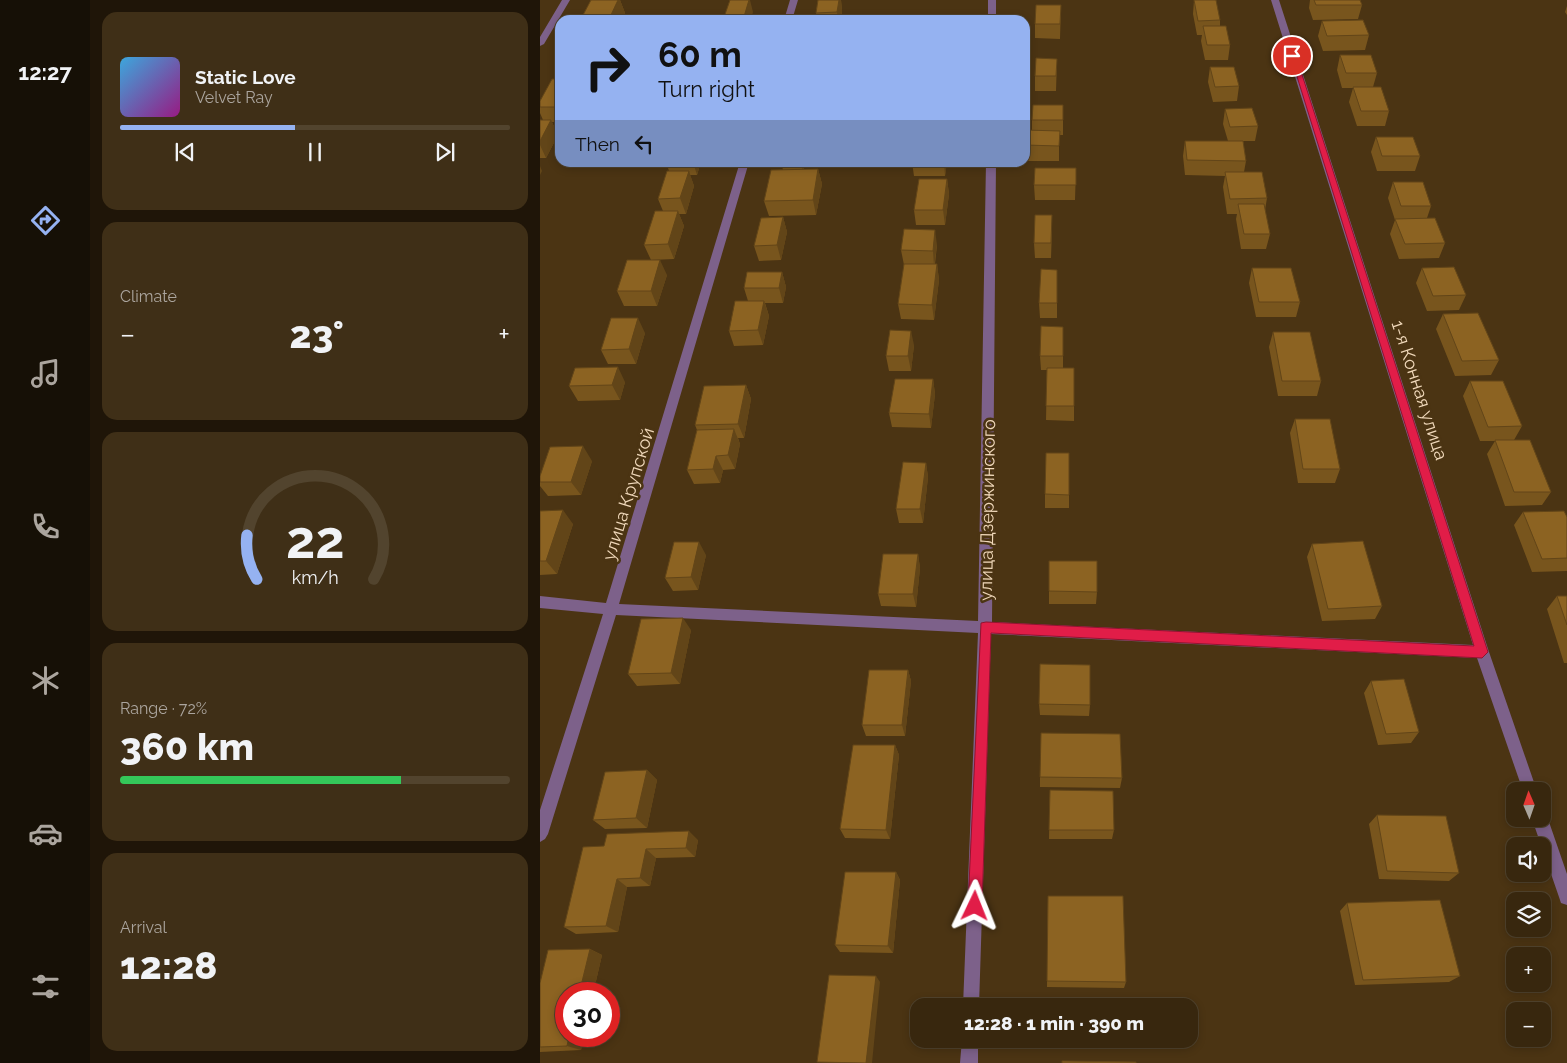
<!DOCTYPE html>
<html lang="en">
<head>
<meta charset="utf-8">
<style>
	:root { --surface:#38270e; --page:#3f2f17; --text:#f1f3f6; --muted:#aba59e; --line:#52442e; --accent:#95b2f1 }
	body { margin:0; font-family:Raleway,sans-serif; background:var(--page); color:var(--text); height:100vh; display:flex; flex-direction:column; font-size:19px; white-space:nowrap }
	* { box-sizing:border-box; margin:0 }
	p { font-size:16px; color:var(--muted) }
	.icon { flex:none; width:28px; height:28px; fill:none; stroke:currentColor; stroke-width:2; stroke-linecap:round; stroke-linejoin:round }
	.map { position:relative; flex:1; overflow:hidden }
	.panel { display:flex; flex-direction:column; gap:12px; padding:12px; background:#1f1508; width:450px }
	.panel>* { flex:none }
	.banner { position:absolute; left:15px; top:15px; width:475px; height:152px; border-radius:15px; box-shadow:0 2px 8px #0003,0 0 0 1px var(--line); background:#95b2f1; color:#111; overflow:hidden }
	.needle { width:32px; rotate:358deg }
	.controls { position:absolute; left:966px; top:782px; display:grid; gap:10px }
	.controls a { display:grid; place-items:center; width:45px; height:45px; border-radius:10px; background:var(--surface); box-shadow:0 2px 8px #0003,0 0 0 1px var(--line); font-size:25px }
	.speed { position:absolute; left:15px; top:982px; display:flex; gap:10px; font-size:25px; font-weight:700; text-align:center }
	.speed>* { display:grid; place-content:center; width:65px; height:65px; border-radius:50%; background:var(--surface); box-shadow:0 2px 8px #0003,0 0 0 1px var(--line); line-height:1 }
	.speed .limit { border:8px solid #d22; background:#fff; color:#111 }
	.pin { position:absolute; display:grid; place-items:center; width:42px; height:42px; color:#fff; margin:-21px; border:2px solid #fff; border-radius:50%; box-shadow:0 1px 5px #0007 }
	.me { position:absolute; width:55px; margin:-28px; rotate:2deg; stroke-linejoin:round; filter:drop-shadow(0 0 4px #0008) }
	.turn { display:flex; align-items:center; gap:18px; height:105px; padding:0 20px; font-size:22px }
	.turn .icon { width:65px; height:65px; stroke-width:2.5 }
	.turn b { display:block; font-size:35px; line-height:42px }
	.then { display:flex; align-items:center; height:48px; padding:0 20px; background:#0003; gap:10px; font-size:19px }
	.big { font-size:38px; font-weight:800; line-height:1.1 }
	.panel .card { flex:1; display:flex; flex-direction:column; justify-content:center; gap:8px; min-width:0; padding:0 18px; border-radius:15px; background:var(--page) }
	.panel .dial { align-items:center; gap:0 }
	.dial svg { height:130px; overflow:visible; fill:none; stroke:var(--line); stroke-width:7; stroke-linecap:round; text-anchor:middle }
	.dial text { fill:var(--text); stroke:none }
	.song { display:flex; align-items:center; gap:15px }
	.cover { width:60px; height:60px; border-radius:8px; background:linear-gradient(135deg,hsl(200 70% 55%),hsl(310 70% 35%)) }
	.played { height:5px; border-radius:2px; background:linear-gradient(90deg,var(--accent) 45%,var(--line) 45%) }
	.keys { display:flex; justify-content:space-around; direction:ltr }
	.heat { display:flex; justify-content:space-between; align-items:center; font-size:28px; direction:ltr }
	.charge { height:8px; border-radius:4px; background:linear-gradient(90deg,#34c759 72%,var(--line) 0) }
	.trip { position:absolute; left:370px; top:998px; width:288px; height:50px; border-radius:15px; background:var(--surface); box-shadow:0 2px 8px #0003,0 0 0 1px var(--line); font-weight:800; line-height:50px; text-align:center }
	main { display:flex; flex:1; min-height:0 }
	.dock { display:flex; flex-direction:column; width:90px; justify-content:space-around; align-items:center; background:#161006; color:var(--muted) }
	.dock .icon { width:35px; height:35px }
	.dock .current { color:var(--accent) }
	.dock b { font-size:22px; color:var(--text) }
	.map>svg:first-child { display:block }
</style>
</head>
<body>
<main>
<nav class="dock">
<b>12:27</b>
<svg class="icon current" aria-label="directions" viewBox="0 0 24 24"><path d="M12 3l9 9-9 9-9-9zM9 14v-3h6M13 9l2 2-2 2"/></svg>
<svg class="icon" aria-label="music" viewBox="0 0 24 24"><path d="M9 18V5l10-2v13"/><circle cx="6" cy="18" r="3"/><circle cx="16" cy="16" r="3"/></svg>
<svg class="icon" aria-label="phone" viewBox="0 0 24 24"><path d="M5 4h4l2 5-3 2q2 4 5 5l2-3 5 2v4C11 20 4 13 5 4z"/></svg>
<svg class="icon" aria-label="climate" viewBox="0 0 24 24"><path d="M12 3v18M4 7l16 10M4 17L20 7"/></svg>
<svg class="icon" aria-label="car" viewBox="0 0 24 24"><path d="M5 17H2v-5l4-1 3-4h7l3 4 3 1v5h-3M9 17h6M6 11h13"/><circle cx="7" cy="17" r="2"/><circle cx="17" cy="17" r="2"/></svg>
<svg class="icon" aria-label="filters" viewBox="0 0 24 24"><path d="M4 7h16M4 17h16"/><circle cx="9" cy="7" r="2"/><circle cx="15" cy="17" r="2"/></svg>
</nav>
<section class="panel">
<div class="card">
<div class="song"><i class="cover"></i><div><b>Static Love</b><p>Velvet Ray</p></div></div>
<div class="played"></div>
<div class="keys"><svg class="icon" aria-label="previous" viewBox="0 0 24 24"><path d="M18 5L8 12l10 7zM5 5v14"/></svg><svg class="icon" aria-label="pause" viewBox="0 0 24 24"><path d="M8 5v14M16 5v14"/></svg><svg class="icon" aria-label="next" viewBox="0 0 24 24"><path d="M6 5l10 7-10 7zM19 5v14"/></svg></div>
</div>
<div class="card"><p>Climate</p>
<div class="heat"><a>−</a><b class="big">23°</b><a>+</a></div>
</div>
<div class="card dial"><svg viewBox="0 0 100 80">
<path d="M14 69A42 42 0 1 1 86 69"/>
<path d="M14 69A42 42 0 0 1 8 42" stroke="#95b2f1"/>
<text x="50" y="56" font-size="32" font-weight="700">22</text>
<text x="50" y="72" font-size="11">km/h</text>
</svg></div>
<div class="card"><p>Range · 72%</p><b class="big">360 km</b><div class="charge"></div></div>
<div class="card"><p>Arrival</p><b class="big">12:28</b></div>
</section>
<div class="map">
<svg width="1027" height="1063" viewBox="0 0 1027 1063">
	<rect width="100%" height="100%" fill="#4b3413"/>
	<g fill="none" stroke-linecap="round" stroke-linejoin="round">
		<path fill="#7d618a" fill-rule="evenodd" d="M 22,0 L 30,0 L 4,44 L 0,46 L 0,37 Z
			M 250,0 L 258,0 L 252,20 L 244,20 Z
			M 448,0 L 456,0 L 456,20 L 448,20 Z
			M 731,0 L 739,0 L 949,652 L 997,791 L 983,791 L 937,658 L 451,634 L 439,1006 L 423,1006 L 438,633 L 76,615 L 8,834 L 5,839 L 0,842 L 0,810 L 63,614 L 0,608 L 0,596 L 66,603 L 200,162 L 209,162 L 79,604 L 438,621 L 446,162 L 456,162 L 452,622 L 933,645 Z
			M 1002,813 L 1008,819 L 1027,874 L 1027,905 L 1021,903 L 1019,897 L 992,819 L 1002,819 Z
			M 422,1039 L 438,1039 L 438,1063 L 420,1063 Z"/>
	</g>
	<path fill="#78551d" d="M 51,0 L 80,0 L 85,13 L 81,20 L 45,20 L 43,15 Z
		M 278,0 L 301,0 L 302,11 L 301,20 L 277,20 L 276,13 Z
		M 654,0 L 680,20 L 680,26 L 690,45 L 688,60 L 665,60 L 661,41 L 662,35 L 657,35 L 653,14 Z
		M 770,0 L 820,0 L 822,5 L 818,19 L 773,20 L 769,8 Z
		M 521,5 L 520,39 L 495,38 L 495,24 Z
		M 1027,6 L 1027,15 L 1025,12 Z
		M 782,21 L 829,35 L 825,50 L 783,51 L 778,36 Z
		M 800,55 L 837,73 L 833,87 L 849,111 L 845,126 L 817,126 L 809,102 L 813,88 L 802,88 L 797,70 Z
		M 517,59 L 516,91 L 495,91 L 495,76 Z
		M 20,60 L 20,78 L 16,68 Z
		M 670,67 L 699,86 L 697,101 L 673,102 L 668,82 Z
		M 20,79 L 20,122 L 12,122 L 18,135 L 6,158 L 0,158 L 0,120 L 3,120 L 0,113 L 0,101 Z
		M 523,105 L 523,135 L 519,135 L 519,161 L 485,161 L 485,130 L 492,130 L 492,120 Z
		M 685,109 L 718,126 L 715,141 L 703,141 L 706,161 L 704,172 L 727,198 L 725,210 L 730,234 L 726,249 L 701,249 L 696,219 L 697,214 L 687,214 L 683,187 L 685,176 L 645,175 L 643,156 L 645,141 L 688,141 L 683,124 Z
		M 836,137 L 880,156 L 875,171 L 837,171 L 831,152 Z
		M 126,162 L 161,162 L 157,175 L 150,175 L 154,186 L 146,214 L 139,214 L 144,226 L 134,259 L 111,260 L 104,245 L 123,211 L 118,199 L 129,171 Z
		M 241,162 L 265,162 L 264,169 L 278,169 L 282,184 L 276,215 L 229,216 L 224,201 L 243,170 Z
		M 372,162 L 407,162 L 405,176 L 374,176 Z
		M 536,168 L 535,200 L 495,200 L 494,185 Z
		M 407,179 L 409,194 L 405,225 L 376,225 L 374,210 Z
		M 853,182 L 891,206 L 887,218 L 905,243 L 899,258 L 859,259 L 850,234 L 855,220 L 848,198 Z
		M 243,217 L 247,232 L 241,260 L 219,261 L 214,246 Z
		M 512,230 L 511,258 L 495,258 L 494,243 Z
		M 397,245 L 395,264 L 397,264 L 399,280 L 394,320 L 361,319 L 358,304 L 364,265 L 361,250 Z
		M 712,268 L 760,302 L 756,317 L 716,317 L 709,283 Z
		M 882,268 L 926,295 L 919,310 L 887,311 L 876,283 Z
		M 517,270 L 517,318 L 500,318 L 499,303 Z
		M 242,272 L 246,287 L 243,303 L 225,303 L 229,316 L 223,345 L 194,346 L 189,331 L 208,301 L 204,288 Z
		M 127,275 L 117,306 L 84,306 L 77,291 Z
		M 903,314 L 959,360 L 951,375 L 915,376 L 896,329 Z
		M 523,327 L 523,368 L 534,406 L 534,421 L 506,420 L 507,370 L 501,370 L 500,356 Z
		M 733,332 L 781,381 L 777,396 L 738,396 L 729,347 Z
		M 105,333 L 96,364 L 68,364 L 61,350 Z
		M 374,345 L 371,371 L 349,371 L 346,356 Z
		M 393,379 L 395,394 L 391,428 L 352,427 L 349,413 Z
		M 930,381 L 982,426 L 974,440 L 1011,492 L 1002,505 L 965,506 L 947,454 L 955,441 L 940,441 L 923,396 Z
		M 85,382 L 80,400 L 38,401 L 29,386 Z
		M 206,385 L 211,399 L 204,438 L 198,438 L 200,444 L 195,469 L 183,470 L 180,483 L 154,484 L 147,470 L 157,430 L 155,425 Z
		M 755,419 L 800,469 L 795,483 L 758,483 L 750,433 Z
		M 529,453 L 529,508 L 505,508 L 505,494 Z
		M 52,461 L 41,495 L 8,496 L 0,486 L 0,482 Z
		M 386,463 L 388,477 L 383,523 L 359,523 L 356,509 Z
		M 0,511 L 33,524 L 17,574 L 0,575 Z
		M 983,512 L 1027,517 L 1027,571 L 992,572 L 974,525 Z
		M 772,544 L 842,606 L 835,619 L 782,621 L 767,557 Z
		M 378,554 L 380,568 L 376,607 L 341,606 L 338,594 Z
		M 166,555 L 158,590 L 133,591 L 125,578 Z
		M 509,561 L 557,592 L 556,604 L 509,604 Z
		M 1017,596 L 1027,596 L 1027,663 L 1024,663 L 1007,609 Z
		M 151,630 L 140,684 L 97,686 L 88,674 Z
		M 368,670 L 371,681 L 365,736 L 326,736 L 322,725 Z
		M 831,681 L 879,732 L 871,743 L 838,745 L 824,693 Z
		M 499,704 L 550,705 L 549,716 L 500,715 Z
		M 355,745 L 359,755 L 350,839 L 305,838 L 300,829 Z
		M 107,770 L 117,780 L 107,828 L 65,829 L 53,820 Z
		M 500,777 L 582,778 L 580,788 L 500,787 Z
		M 510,790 L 574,830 L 572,839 L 509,839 Z
		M 837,815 L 919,873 L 909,881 L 839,879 L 829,824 Z
		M 158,840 L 155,857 L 116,858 L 110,886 L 87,887 L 78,932 L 36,934 L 24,927 L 64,846 Z
		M 356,872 L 360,880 L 353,953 L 300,952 L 295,945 Z
		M 508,896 L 586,982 L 584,988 L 507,987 Z
		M 807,903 L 920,976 L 909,982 L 815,985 L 800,911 Z
		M 50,949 L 62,955 L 53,994 L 26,994 L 26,1036 L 44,1036 L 41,1050 L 0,1052 L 0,983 Z"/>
	<path fill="#624518" d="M 78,0 L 80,0 L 85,13 L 81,20 L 72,20 L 71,15 Z
		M 209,0 L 210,0 L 213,12 L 211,20 L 203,20 Z
		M 299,0 L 301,0 L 302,11 L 301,20 L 298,20 L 297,12 Z
		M 11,120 L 18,135 L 6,158 L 0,145 L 0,141 Z
		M 153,162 L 161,162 L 157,175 Z
		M 261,162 L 265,162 L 263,172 Z
		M 404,162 L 407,162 L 405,176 Z
		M 0,166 L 2,171 L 0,175 Z
		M 278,169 L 282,184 L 276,215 L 273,200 Z
		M 149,171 L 154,186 L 146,214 L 140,198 Z
		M 407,179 L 409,194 L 405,225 L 403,210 Z
		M 138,211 L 144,226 L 134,259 L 128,244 Z
		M 243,217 L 247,232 L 241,260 L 237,245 Z
		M 395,230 L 397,245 L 394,266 L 393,251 Z
		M 120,260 L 127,275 L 117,306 L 111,291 Z
		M 397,264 L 399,280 L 394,320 L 392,305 Z
		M 242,272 L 246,287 L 243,303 L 239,288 Z
		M 224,301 L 229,316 L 223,345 L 218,330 Z
		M 98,318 L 105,333 L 96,364 L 89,349 Z
		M 371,331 L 374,345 L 371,371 L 368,356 Z
		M 78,367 L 85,382 L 80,400 L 72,385 Z
		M 393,379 L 395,394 L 391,428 L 389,414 Z
		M 206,385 L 211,399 L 204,438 L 198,424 Z
		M 194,429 L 200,444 L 195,469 L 188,455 Z
		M 43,446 L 52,461 L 41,495 L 31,482 Z
		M 176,456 L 183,470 L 180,483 L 173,469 Z
		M 386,463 L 388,477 L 383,523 L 380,509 Z
		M 23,510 L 33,524 L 17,574 L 6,561 Z
		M 159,542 L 166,555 L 158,590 L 151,577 Z
		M 378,554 L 380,568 L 376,607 L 373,594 Z
		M 143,618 L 151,630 L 140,684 L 131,673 Z
		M 368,670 L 371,681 L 365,736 L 362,725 Z
		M 355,745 L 359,755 L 350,839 L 346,830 Z
		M 107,770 L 117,780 L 107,828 L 96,818 Z
		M 149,831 L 158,840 L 155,857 L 146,848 Z
		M 106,849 L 116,858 L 110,886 L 100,878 Z
		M 356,872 L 360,880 L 353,953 L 348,946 Z
		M 77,879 L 87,887 L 78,932 L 66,926 Z
		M 50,949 L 62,955 L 53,994 L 39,994 Z
		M 336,976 L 340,982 L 332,1063 L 326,1063 Z
		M 29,1036 L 44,1036 L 41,1050 L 27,1046 Z"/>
	<path fill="#8c6322" stroke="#624518" d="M 51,0 L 78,0 L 71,15 L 43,15 Z
		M 190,0 L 209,0 L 203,20 L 183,20 Z
		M 278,0 L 299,0 L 297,12 L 276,13 Z
		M 654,0 L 676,0 L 680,20 L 658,21 Z
		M 774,0 L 820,0 L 822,5 L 776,5 Z
		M 496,5 L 521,5 L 520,24 L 495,24 Z
		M 370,17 L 406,17 L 406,20 L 369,20 Z
		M 823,20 L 829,35 L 787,36 L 782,21 Z
		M 663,26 L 686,26 L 690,45 L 667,45 Z
		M 800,55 L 831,55 L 837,73 L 806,73 Z
		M 496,58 L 517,59 L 516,76 L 495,76 Z
		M 20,60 L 20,68 L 16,68 Z
		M 670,67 L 694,67 L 699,86 L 675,87 Z
		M 12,79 L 20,79 L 20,107 L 0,107 L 0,101 Z
		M 813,87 L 841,87 L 849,111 L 821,111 Z
		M 493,105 L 523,105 L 523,120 L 492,120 Z
		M 712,108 L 718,126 L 690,127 L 685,109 Z
		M 0,120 L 11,120 L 0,141 Z
		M 485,130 L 520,131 L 519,146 L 485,145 Z
		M 836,137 L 873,137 L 880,156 L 842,156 Z
		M 645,141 L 703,141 L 706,161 L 647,160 Z
		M 495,168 L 536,168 L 536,185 L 494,185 Z
		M 278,169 L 273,200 L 224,201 L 231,170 Z
		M 127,171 L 149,171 L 140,198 L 118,199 Z
		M 685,172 L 722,172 L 727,198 L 690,199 Z
		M 379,179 L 407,179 L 403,210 L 374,210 Z
		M 853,182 L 883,182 L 891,206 L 861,206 Z
		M 698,204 L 724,204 L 730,234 L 704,234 Z
		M 115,211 L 138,211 L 128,244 L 104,245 Z
		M 495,215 L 512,215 L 511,243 L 494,243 Z
		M 243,217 L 237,245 L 214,246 L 221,218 Z
		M 895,218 L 905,243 L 865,244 L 855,219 Z
		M 364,229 L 395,230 L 393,251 L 361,250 Z
		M 87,260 L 120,260 L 111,291 L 77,291 Z
		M 364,264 L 397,264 L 392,305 L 358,304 Z
		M 914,267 L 926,295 L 893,296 L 882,268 Z
		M 712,268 L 751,268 L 760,302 L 719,302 Z
		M 501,269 L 517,270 L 517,303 L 499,303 Z
		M 207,272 L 242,272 L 239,288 L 204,288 Z
		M 195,301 L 224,301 L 218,330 L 189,331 Z
		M 938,313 L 959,360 L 922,361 L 903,314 Z
		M 71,318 L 98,318 L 89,349 L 61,350 Z
		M 501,326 L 523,327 L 523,356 L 500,356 Z
		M 350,330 L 371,331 L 368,356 L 346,356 Z
		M 733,332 L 770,332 L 781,381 L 742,381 Z
		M 78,367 L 72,385 L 29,386 L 35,368 Z
		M 507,368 L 534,368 L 534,406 L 506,406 Z
		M 355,379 L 393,379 L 389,414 L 349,413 Z
		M 930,381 L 963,381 L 982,426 L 948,427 Z
		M 206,385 L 198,424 L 155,425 L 164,386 Z
		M 755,419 L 790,419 L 800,469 L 763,469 Z
		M 194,429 L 188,455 L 176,456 L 173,469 L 147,470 L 157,430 Z
		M 955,440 L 990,440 L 1011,492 L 974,492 Z
		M 43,446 L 31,482 L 0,482 L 0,476 L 10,447 Z
		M 506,453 L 529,453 L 529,495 L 505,494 Z
		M 363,462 L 386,463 L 380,509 L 356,509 Z
		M 23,510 L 6,561 L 0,561 L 0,511 Z
		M 1024,511 L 1027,517 L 1027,558 L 1002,559 L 983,512 Z
		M 823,541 L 842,606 L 788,609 L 772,544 Z
		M 134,542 L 159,542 L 151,577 L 125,578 Z
		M 343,554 L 378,554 L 373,594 L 338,594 Z
		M 509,561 L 557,561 L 557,592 L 509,591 Z
		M 1017,596 L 1027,596 L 1027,625 Z
		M 143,618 L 131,673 L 88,674 L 101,619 Z
		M 500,664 L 550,665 L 550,705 L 499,704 Z
		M 329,670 L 368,670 L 362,725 L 322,725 Z
		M 864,679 L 879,732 L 846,734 L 831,681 Z
		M 501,733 L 580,734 L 582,778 L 500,777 Z
		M 313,745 L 355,745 L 346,830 L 300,829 Z
		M 107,770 L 96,818 L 53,820 L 65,772 Z
		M 510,790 L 573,791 L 574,830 L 509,830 Z
		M 837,815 L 906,816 L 919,873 L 847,871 Z
		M 149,831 L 146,848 L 106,849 L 100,878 L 77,879 L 66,926 L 24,927 L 43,847 L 64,846 L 67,834 Z
		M 305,872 L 356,872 L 348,946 L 295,945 Z
		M 508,896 L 583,896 L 586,982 L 507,981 Z
		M 900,900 L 920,976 L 823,980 L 807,903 Z
		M 50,949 L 39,994 L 26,994 L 26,1036 L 29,1036 L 27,1046 L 0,1047 L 0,983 L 8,950 Z
		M 289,975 L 336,976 L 326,1063 L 277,1062 Z
		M 522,1061 L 596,1062 L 596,1063 L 522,1063 Z"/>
	<path fill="#e11d48" stroke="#92132f" d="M 750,54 L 756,56 L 948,652 L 942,658 L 451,633 L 442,906 L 440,912 L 435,914 L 430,912 L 428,906 L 441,623 L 446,622 L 934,646 Z"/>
	<g text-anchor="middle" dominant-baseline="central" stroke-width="5" stroke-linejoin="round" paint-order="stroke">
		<g font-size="18" fill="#f0d8ba" stroke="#4b3413">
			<text transform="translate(880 390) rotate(72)">1-я Конная улица</text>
			<text transform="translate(88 494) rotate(-73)">улица Крупской</text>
			<text transform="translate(447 510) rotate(-89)">улица Дзержинского</text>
		</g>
	</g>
</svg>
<div class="controls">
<a><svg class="needle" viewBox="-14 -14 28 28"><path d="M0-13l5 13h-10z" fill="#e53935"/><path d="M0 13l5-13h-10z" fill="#aba59e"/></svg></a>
<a><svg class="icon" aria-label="sound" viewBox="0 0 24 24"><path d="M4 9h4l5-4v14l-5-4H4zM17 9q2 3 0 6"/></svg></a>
<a><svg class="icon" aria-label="layers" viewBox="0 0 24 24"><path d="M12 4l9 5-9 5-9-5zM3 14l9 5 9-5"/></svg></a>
<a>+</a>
<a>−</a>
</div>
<div class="speed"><div class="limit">30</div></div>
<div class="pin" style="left:752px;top:56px;background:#d93025"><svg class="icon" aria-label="arrive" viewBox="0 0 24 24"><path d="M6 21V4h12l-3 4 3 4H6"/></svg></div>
<svg class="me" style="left:435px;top:906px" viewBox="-20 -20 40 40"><path d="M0-17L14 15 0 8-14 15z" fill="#e11d48" stroke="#fff" stroke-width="4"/></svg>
<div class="trip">12:28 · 1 min · 390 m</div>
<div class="banner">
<div class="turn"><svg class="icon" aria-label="right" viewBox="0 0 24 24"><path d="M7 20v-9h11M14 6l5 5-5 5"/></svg><div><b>60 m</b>Turn right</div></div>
<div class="then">Then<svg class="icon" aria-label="left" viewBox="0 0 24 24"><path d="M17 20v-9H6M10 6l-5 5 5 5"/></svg></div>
</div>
</div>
</main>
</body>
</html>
